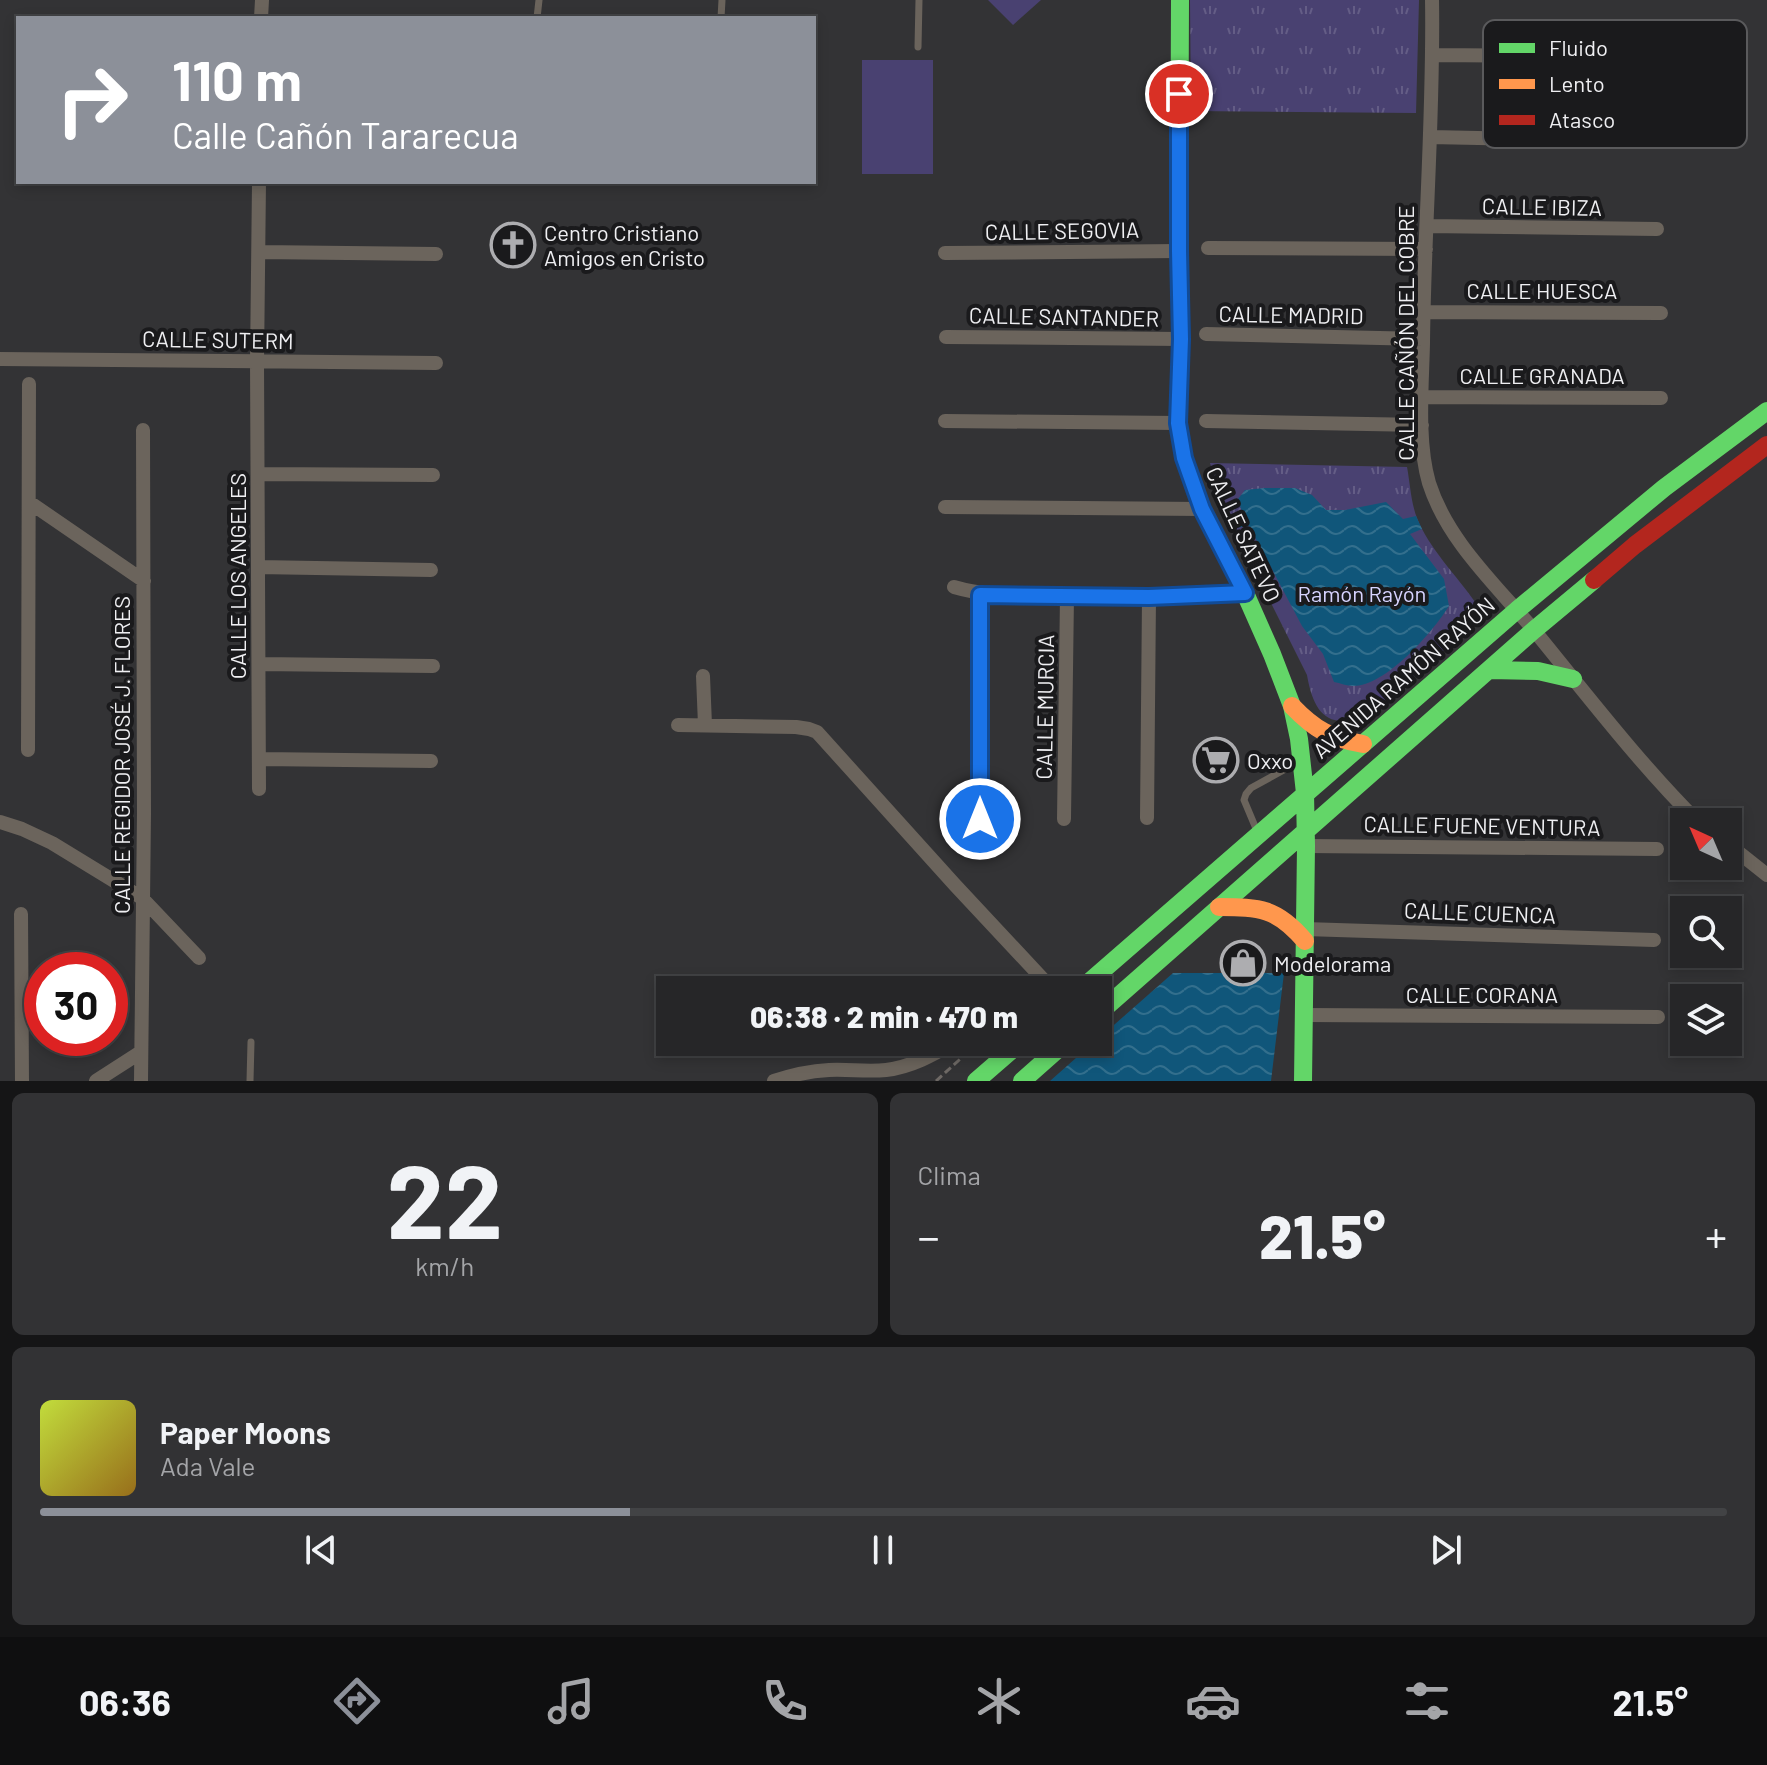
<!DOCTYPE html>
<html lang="es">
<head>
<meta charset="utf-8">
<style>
	:root { --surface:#262628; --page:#323234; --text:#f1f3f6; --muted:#a4a5a8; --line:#424345; --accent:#8c9099 }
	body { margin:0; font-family:Barlow,sans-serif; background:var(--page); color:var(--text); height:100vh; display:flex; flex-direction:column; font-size:30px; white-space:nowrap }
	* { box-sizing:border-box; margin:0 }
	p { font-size:26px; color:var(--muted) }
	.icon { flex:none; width:44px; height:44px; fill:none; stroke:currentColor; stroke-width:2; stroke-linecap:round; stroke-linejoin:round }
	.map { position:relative; height:1081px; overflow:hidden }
	.side { display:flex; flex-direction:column; gap:12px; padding:12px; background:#151516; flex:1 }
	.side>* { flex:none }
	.banner { position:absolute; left:16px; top:16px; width:800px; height:168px; border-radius:0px; box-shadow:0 4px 12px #0003,0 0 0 2px var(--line); background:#8c9099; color:#fff; overflow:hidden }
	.needle { width:52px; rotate:316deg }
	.tools { position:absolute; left:1670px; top:808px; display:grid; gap:16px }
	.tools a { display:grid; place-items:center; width:72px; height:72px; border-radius:0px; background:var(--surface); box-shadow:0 4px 12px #0003,0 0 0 2px var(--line); font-size:40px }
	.speed { position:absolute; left:24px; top:952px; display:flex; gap:16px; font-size:40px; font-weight:700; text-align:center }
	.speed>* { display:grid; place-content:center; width:104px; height:104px; border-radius:50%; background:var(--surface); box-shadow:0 4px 12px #0003,0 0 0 2px var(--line); line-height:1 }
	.speed .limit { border:12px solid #d22; background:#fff; color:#111 }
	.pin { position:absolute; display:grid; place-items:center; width:68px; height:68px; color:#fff; margin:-34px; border:4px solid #fff; border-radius:50%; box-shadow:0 2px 8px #0007 }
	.me { position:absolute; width:88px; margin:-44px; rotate:0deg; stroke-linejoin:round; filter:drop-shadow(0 0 6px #0008) }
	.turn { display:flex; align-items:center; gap:28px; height:168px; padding:0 24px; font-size:36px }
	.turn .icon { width:104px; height:104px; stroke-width:2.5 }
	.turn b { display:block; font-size:56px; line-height:68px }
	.big { font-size:60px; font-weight:800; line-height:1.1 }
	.side .widget { flex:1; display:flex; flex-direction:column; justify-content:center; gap:12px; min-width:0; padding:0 28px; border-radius:12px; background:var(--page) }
	.side .dial { align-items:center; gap:0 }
	.dial b { font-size:104px; line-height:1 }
	.song { display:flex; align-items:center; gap:24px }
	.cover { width:96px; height:96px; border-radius:12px; background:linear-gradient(135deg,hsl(70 70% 55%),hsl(40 70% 35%)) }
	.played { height:8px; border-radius:4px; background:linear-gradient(90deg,var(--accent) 35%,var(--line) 35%) }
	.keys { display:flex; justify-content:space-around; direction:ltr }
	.heat { display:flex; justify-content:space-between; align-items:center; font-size:44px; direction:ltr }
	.side .tiles { flex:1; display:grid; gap:12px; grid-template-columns:1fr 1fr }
	.widget:last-child { grid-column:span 2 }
	.trip { position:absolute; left:656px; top:976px; width:456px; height:80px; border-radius:0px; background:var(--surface); box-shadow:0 4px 12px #0003,0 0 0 2px var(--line); font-weight:800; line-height:80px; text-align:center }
	.dock { display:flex; height:128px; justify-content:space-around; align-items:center; background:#0f0f10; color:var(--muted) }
	.dock .icon { width:56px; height:56px }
	.dock .selected { color:var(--accent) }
	.dock b { font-size:36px; color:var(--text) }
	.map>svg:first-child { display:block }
</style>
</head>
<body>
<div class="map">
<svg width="1767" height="1081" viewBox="0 0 1767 1081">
	<defs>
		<pattern id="park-tufts" width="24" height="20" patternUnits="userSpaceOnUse" patternTransform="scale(2)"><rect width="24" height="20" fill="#494171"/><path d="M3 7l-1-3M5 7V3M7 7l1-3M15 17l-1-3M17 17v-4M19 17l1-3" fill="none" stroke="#645d86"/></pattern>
		<pattern id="water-waves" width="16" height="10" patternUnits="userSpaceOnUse" patternTransform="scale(2)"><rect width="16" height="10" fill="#10567a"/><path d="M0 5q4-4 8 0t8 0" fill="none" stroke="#336f8d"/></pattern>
	</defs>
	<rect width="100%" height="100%" fill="#333335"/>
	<path fill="#494171" d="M 988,0 L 1041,0 L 1013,25 Z
		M 862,60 L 933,60 L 933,174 L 862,174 Z"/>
	<path fill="url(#park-tufts)" d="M 1190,0 L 1419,0 L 1416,113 L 1191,111 Z
		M 1210,463 L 1407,467 C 1410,483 1411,503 1417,518 C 1428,547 1457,576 1475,602 L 1473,612 L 1478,621 L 1373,711 C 1332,733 1314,717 1307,675 L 1224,509 Z"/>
	<path fill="url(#water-waves)" d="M 1264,488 L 1295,488 L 1312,495 L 1326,510 L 1345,510 L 1386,502 L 1403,519 L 1416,516 L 1422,529 L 1410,534 L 1444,579 L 1449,606 C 1432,633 1386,686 1353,686 C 1347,686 1340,683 1334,682 L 1323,654 L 1302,626 L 1249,526 L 1234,528 L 1228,517 L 1242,512 L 1238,499 L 1245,490 Z
		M 1173,973 L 1284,973 L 1271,1081 L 1050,1081 L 1094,1042 L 1098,1042 L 1098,1039 Z"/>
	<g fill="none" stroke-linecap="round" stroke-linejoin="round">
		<path stroke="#6e6965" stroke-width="3" stroke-dasharray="8 4" stroke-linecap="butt" d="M 936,1081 L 979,1042"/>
		<path stroke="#6b645c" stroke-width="7" d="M 537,18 L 539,0
			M 721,18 L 722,0
			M 918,47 L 919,0
			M 1257,831 L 1244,800 L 1246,794 L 1251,788 L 1300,761
			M 250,1081 L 251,1042"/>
		<path stroke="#6b645c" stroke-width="14" d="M 1432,0 C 1434,115 1424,229 1423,344 C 1422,387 1417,442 1429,483 C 1447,540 1495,584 1533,629 C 1587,695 1638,762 1698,822
			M 261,18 L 262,0
			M 1433,55 L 1663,57
			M 1430,137 L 1659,142
			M 1427,226 L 1657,229
			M 1208,248 L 1426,249
			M 259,252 L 436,254
			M 945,253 L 1179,251
			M 1423,312 L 1661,313
			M 1206,334 L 1423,339
			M 946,337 L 1181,339
			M 0,359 L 436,363
			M 1422,397 L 1661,398
			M 945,421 L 1178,423
			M 1206,421 L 1422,425
			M 258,474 L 433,475
			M 29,502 L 144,581
			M 945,507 L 1202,509
			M 258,567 L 431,570
			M 954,587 C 988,597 1017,595 1052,596 C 1117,597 1180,596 1245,593
			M 259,664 L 433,666
			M 703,676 L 705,725
			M 678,725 L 796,727 L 809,729 L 817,732 L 955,885 L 1053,990
			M 28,750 L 29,384
			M 260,759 L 431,761
			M 259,789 L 257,362 L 259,182
			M 1147,818 L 1149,597
			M 980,819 L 980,595
			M 1064,819 L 1067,596
			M 0,822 L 22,829 L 52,843 L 142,898 L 199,958
			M 1728,844 L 1767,875
			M 1306,846 L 1657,849
			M 21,914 L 22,1081
			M 1305,929 L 1654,940
			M 1023,990 L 1040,976
			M 1305,1015 L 1658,1017
			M 96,1081 L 141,1052
			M 141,1081 L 144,813 L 143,430
			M 774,1081 C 792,1075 810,1071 829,1070 C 848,1069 867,1072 886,1070 C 911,1067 933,1055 955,1042"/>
		<path stroke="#63d668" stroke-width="18" d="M 1180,0 L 1179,251 L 1181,339 L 1178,423 L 1184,458 L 1202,509 L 1245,593 L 1272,654 L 1292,706 L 1299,739 L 1305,793 L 1306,846 L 1303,1081
			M 1489,670 L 1538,671 L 1573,679
			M 1080,990 L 1517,610 L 1664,488 L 1767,411
			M 1098,1014 L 1534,630 L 1594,580
			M 976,1081 L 1021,1042
			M 1022,1081 L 1066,1042"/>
		<path stroke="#ff974d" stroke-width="18" d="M 1292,706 C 1315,730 1330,738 1363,744
			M 1219,907 C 1260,907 1277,908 1305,941"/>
		<path stroke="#b3261e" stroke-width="18" d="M 1594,580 L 1635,545 L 1767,445"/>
	</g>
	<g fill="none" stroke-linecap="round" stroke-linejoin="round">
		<g stroke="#114b97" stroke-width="20">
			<path id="route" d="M 980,819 L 980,595 L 1149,597 L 1245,593 L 1202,509 L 1184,458 L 1178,423 L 1181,339 L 1179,251 L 1179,94"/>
		</g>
		<use href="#route" stroke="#1a73e8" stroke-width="14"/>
	</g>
	<defs>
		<g id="church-ring" transform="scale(2.3)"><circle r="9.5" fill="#1a1a1c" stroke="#adadb0" stroke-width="1.5"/><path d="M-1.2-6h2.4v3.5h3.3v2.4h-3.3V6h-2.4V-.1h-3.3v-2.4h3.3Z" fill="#adadb0"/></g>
		<g id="supermarket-ring" transform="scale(2.3)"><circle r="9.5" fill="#1a1a1c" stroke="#adadb0" stroke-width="1.5"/><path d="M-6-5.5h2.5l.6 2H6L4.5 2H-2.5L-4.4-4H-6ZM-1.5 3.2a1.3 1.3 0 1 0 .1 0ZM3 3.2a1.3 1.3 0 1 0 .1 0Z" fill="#adadb0"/></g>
		<g id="shop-ring" transform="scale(2.3)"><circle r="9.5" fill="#1a1a1c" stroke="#adadb0" stroke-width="1.5"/><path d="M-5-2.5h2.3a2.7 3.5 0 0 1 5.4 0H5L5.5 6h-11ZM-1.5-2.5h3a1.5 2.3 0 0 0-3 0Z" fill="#adadb0"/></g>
	</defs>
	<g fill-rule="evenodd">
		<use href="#church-ring" x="513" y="245"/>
		<use href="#supermarket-ring" x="1216" y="760"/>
		<use href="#shop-ring" x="1243" y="963"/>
	</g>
	<g text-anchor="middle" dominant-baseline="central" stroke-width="8" stroke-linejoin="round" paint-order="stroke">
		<g font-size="22" fill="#efeff2" stroke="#1a1a1c">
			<text transform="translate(1542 206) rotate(1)">CALLE IBIZA</text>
			<text transform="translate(1062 230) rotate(-1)">CALLE SEGOVIA</text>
			<text x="1542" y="290">CALLE HUESCA</text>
			<text transform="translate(1291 314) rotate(1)">CALLE MADRID</text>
			<text transform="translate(1064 316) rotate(1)">CALLE SANTANDER</text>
			<text transform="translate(1405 333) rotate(-90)">CALLE CAÑÓN DEL COBRE</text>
			<text transform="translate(218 339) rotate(1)">CALLE SUTERM</text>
			<text x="1542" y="375">CALLE GRANADA</text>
			<text transform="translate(1244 534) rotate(65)">CALLE SATEVO</text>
			<text transform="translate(237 576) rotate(-90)">CALLE LOS ANGELES</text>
			<text transform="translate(1403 677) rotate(-41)">AVENIDA RAMÓN RAYÓN</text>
			<text transform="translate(1044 707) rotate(-89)">CALLE MURCIA</text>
			<text transform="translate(121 755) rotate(-90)">CALLE REGIDOR JOSÉ J. FLORES</text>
			<text transform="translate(1482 825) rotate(1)">CALLE FUENE VENTURA</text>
			<text transform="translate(1480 912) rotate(2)">CALLE CUENCA</text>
			<text x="1482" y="994">CALLE CORANA</text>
		</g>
		<g font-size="22" fill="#efeff2" stroke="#1a1a1c" text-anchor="start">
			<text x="544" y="232">Centro Cristiano<tspan x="544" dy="25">Amigos en Cristo</tspan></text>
			<text x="1247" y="760">Oxxo</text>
			<text x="1274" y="963">Modelorama</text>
		</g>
		<g font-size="22" fill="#d8d4ff" stroke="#1a1a1c">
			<text x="1362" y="593">Ramón Rayón</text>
		</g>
	</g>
	<rect x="1483" y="20" width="264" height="128" rx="12" fill="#1a1a1c" stroke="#5a5a5c" stroke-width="2"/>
	<rect x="1499" y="43" width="36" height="10" fill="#63d668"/>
	<rect x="1499" y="79" width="36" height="10" fill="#ff974d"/>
	<rect x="1499" y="115" width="36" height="10" fill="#b3261e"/>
	<g font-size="22" fill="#efeff2">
		<text x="1549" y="56">Fluido</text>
		<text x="1549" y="92">Lento</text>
		<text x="1549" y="128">Atasco</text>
	</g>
</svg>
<div class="tools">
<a><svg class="needle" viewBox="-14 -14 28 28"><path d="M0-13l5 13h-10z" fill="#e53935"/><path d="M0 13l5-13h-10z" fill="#a4a5a8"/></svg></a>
<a><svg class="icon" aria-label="search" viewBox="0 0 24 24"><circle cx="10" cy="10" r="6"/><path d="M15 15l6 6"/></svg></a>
<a><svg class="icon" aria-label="layers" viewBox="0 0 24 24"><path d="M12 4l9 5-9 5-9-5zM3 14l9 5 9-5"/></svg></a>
</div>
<div class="speed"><div class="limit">30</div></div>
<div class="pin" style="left:1179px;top:94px;background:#d93025"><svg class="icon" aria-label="arrive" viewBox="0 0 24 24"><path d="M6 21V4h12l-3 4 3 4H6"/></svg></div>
<svg class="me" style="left:980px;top:819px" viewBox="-20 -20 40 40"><circle r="17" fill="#1a73e8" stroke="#fff" stroke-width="3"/><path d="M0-11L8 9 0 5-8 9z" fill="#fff"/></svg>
<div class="trip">06:38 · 2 min · 470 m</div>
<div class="banner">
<div class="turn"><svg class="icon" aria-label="right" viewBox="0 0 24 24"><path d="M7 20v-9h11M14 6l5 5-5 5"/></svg><div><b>110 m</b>Calle Cañón Tararecua</div></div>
</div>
</div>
<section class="side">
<div class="tiles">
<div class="widget dial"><b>22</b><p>km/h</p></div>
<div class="widget"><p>Clima</p>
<div class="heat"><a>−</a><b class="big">21.5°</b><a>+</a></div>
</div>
<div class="widget">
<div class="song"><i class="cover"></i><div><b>Paper Moons</b><p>Ada Vale</p></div></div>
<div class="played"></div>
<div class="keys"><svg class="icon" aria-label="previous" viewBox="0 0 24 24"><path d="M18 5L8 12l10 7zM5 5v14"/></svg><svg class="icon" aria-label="pause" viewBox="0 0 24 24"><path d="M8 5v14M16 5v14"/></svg><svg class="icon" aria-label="next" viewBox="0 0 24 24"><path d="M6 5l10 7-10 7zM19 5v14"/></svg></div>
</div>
</div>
</section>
<nav class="dock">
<b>06:36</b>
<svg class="icon selected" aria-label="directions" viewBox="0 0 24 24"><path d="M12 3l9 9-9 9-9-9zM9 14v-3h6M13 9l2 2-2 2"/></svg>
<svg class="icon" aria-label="music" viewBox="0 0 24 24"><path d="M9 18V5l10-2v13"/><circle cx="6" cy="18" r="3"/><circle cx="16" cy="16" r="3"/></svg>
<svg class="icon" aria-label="phone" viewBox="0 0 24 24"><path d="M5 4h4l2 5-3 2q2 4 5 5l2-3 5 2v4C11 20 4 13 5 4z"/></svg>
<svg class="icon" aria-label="climate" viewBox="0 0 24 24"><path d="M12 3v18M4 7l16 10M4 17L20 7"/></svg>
<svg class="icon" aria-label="car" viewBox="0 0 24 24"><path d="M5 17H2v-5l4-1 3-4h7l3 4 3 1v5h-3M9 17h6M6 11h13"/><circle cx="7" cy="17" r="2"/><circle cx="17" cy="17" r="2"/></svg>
<svg class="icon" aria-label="filters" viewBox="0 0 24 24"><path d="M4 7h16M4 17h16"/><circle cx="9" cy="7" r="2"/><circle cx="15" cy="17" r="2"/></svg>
<b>21.5°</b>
</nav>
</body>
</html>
